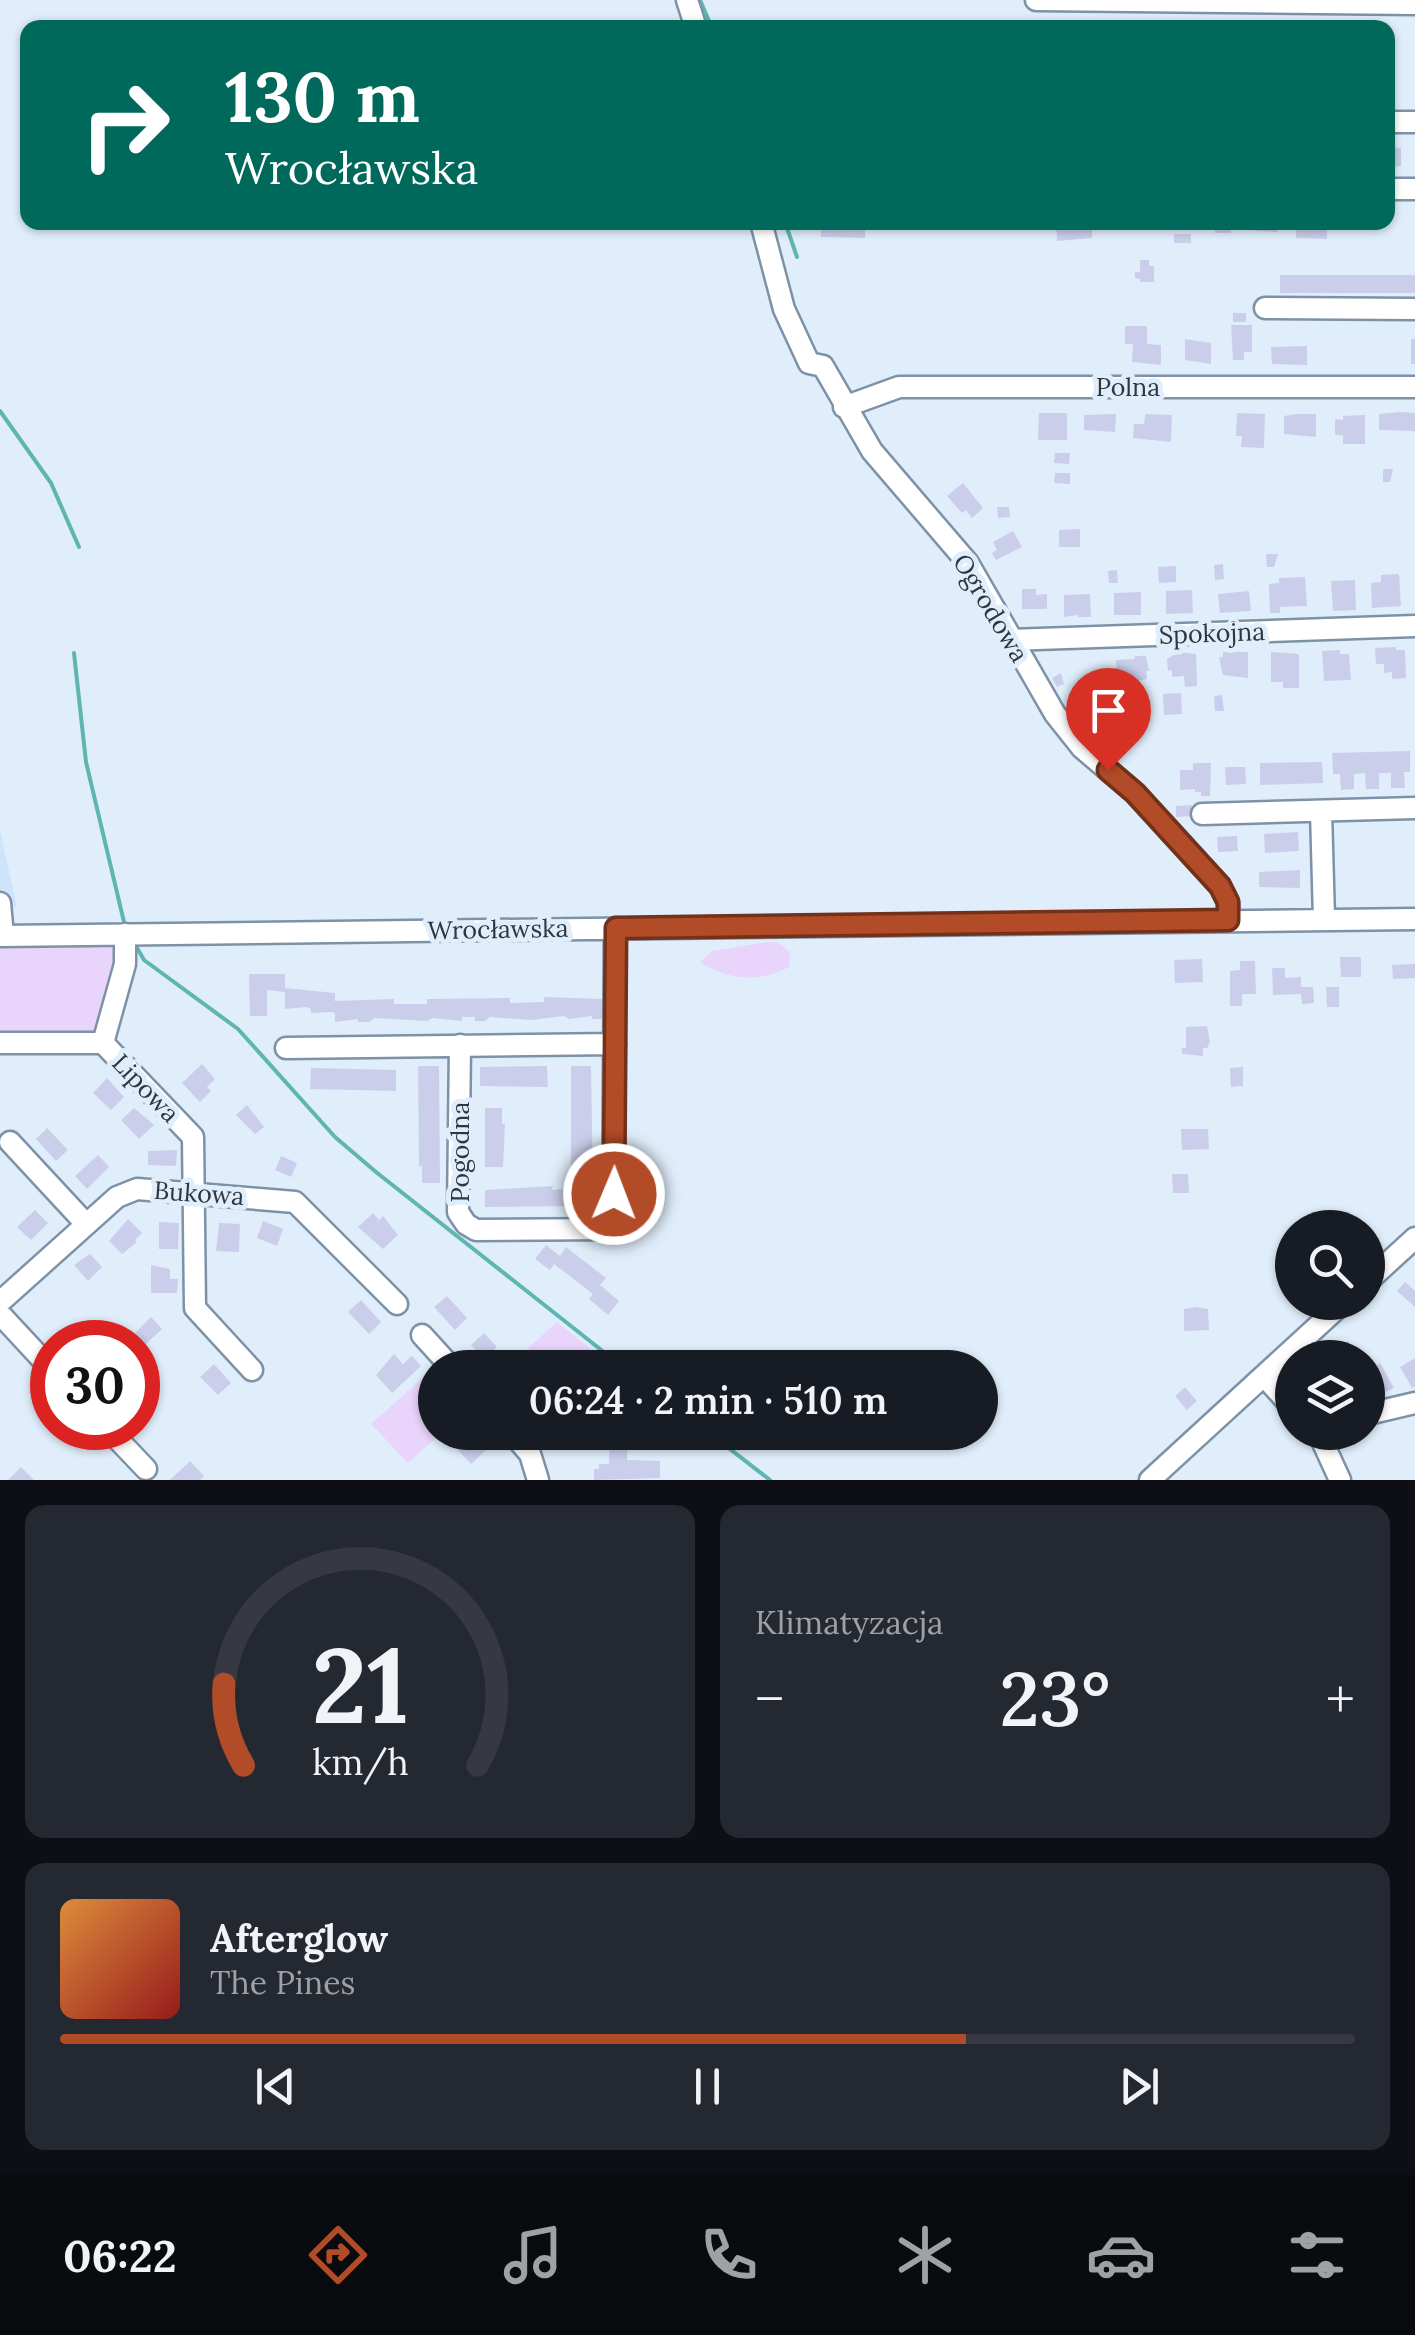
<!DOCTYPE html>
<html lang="pl">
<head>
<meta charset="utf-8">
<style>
	:root { --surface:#171b24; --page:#242831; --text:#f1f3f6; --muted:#9ea1a6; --line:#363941; --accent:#b24b27 }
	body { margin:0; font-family:Lora,serif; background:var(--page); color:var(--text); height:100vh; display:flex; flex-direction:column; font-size:38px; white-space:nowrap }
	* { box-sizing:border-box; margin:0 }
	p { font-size:32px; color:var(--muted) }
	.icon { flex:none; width:55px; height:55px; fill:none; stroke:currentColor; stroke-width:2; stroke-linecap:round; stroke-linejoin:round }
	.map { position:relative; height:1480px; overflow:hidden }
	.details { display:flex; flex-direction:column; gap:25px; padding:25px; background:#0d0f14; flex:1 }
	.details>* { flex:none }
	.top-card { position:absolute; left:20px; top:20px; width:1375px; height:210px; border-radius:20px; box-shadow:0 2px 8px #0004; background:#00695c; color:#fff; overflow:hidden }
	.controls { position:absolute; left:1275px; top:1210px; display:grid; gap:20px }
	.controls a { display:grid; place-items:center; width:110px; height:110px; border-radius:50%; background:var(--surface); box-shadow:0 2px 8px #0004; font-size:50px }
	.speed { position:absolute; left:30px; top:1320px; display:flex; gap:20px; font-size:50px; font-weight:700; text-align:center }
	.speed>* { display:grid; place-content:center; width:130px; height:130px; border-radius:50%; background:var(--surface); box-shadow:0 2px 8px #0004; line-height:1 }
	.speed .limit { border:15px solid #d22; background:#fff; color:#111 }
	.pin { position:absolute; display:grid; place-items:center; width:85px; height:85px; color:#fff; margin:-102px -42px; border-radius:50% 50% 50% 0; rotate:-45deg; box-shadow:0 0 10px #0007 }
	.pin .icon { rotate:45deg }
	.me { position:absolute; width:110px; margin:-55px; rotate:1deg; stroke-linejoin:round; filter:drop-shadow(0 0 8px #0008) }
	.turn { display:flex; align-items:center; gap:35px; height:210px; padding:0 40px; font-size:45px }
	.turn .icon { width:130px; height:130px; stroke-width:2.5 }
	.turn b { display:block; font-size:70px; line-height:85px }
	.big { font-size:75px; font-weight:600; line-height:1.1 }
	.details .card { flex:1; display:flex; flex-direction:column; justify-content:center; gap:15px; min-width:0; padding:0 35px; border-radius:20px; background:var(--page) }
	.details .dial { align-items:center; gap:0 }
	.dial svg { height:260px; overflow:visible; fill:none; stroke:var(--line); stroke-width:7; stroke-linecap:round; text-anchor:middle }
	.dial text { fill:var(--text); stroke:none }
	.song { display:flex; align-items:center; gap:30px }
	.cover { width:120px; height:120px; border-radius:15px; background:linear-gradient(135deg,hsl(30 70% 55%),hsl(0 70% 35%)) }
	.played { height:10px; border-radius:5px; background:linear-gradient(90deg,var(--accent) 70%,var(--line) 70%) }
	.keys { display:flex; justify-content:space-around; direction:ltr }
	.heat { display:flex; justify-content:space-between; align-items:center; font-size:55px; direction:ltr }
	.details .tiles { flex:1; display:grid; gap:25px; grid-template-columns:1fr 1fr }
	.card:last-child { grid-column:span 2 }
	.trip { position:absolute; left:418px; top:1350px; width:580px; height:100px; border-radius:50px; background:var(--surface); box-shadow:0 2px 8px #0004; font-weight:600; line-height:100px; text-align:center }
	.menu { display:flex; height:160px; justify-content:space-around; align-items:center; background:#090b0e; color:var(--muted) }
	.menu .icon { width:70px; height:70px }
	.menu .on { color:var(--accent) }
	.menu b { font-size:45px; color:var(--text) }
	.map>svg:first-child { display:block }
</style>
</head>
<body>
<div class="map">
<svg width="1415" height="1480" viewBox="0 0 1415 1480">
	<rect width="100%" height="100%" fill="#e0eefb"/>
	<path fill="#cee4fb" d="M 0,831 L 17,907 L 0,907 Z"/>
	<path fill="#e9d4fc" d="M 767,942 L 777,942 L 790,953 L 789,967 C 762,983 726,980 700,962 L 712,951 Z
		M 118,946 L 118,964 L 99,1035 L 13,1039 L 0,1033 L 0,947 Z
		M 557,1322 L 598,1355 L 584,1367 L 507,1367 Z
		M 437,1365 L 439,1367 L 435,1368 L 435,1432 L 441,1433 L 408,1463 L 371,1424 Z"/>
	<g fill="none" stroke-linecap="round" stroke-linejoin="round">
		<path stroke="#5fb5b1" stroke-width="4" d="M 700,0 L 712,28
			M 785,222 L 797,257
			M 0,411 L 51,483 L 79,547
			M 74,653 L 86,762 L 124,922
			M 136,946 L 144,960 L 238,1029 L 335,1137 L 376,1172 L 624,1368
			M 708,1432 L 770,1480"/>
	</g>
	<path fill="#caceea" d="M 1388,147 L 1401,148 L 1401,166 L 1388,167 Z
		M 821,222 L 867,222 L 869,228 L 865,230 L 865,238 L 821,237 Z
		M 1056,222 L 1092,222 L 1092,238 L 1057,241 Z
		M 1170,222 L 1191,222 L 1191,230 L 1170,230 Z
		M 1215,222 L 1231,222 L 1231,233 L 1215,233 Z
		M 1248,222 L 1277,222 L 1277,232 L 1248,230 Z
		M 1327,222 L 1327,239 L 1296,238 L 1296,224 Z
		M 1174,234 L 1191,234 L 1191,243 L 1174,243 Z
		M 1140,260 L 1149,260 L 1149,266 L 1154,266 L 1154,282 L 1140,282 L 1140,279 L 1135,278 L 1135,272 L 1140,272 Z
		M 1280,275 L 1415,275 L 1415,293 L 1280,293 Z
		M 1233,313 L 1246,313 L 1246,322 L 1233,322 Z
		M 1231,325 L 1252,325 L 1252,352 L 1244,352 L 1244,360 L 1233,360 Z
		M 1125,326 L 1147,326 L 1147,344 L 1161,345 L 1161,365 L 1132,362 L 1133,344 L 1125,344 Z
		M 1185,339 L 1211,343 L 1211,364 L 1185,360 Z
		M 1411,339 L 1415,339 L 1415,364 L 1411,364 Z
		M 1307,346 L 1307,365 L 1272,364 L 1271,347 Z
		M 1400,412 L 1415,413 L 1415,431 L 1379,430 L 1379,414 Z
		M 1039,413 L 1067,413 L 1067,440 L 1038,440 Z
		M 1237,413 L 1265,414 L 1264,448 L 1241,447 L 1242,436 L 1236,436 Z
		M 1116,414 L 1115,432 L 1084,430 L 1084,415 Z
		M 1145,414 L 1172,415 L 1171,442 L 1133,438 L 1134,424 L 1144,424 Z
		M 1297,414 L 1316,414 L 1316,437 L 1284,434 L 1284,416 Z
		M 1365,415 L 1365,444 L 1343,444 L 1343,435 L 1335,435 L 1335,419 L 1343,420 L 1343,416 Z
		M 1055,453 L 1070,453 L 1069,464 L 1054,463 Z
		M 1383,469 L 1393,469 L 1390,482 L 1383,482 Z
		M 1055,473 L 1070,473 L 1070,484 L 1054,483 Z
		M 963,483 L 983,508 L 972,518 L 966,510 L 962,513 L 947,496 Z
		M 997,507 L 1009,507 L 1010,517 L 998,518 Z
		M 1080,529 L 1080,547 L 1059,547 L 1059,530 Z
		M 1013,531 L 1022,547 L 996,560 L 992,553 L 997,550 L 993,542 Z
		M 1266,554 L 1278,554 L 1274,567 L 1267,567 Z
		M 1223,564 L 1224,579 L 1215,580 L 1214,565 Z
		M 1176,566 L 1176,582 L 1159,583 L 1158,567 Z
		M 1117,570 L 1118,583 L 1109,583 L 1108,571 Z
		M 1399,574 L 1401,606 L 1372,608 L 1371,583 L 1381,582 L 1381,575 Z
		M 1305,577 L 1307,606 L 1280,607 L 1280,613 L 1270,613 L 1269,584 L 1279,583 L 1279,578 Z
		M 1355,580 L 1356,610 L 1333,611 L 1331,581 Z
		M 1022,589 L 1036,589 L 1036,595 L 1047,594 L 1047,609 L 1022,609 Z
		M 1192,590 L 1193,613 L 1166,614 L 1166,591 Z
		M 1249,591 L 1251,611 L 1220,613 L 1218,594 Z
		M 1141,592 L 1141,615 L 1114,615 L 1114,593 Z
		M 1090,594 L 1091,617 L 1078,617 L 1078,615 L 1064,617 L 1064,595 Z
		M 1396,647 L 1396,650 L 1405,650 L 1406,678 L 1392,679 L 1392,672 L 1384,673 L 1384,664 L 1376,664 L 1375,648 Z
		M 1340,650 L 1340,654 L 1349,654 L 1351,680 L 1324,681 L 1322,651 Z
		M 1179,652 L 1196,654 L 1197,686 L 1185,687 L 1184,676 L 1172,677 L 1172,670 L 1168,671 L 1167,659 Z
		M 1223,652 L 1248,652 L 1248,678 L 1223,675 L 1219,657 L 1223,657 Z
		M 1271,652 L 1299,654 L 1299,688 L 1283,688 L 1283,682 L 1271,682 Z
		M 1135,656 L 1146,656 L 1149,671 L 1146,671 L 1147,679 L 1130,682 L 1129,677 L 1117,678 L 1116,660 L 1135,659 Z
		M 1061,673 L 1064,684 L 1057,687 L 1052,678 Z
		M 1121,691 L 1122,706 L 1112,707 L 1111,692 Z
		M 1181,693 L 1182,714 L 1164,715 L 1163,694 Z
		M 1222,695 L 1224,711 L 1215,711 L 1214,696 Z
		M 1104,696 L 1105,719 L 1090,720 L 1089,713 L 1084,713 L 1083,697 Z
		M 1410,751 L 1410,772 L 1404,772 L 1405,788 L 1391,788 L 1391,773 L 1379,773 L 1379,789 L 1366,789 L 1365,773 L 1354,774 L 1354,789 L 1341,790 L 1340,774 L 1333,774 L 1332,753 Z
		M 1322,762 L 1323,783 L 1260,785 L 1260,763 Z
		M 1193,763 L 1211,763 L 1210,796 L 1201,796 L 1201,792 L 1195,792 L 1195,789 L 1180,790 L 1180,770 L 1193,770 Z
		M 1225,767 L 1245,767 L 1246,784 L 1226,785 Z
		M 1192,805 L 1193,816 L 1176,817 L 1176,806 Z
		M 1298,832 L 1299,851 L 1265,853 L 1264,834 Z
		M 1237,836 L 1238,851 L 1218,852 L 1217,837 Z
		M 1300,870 L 1300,888 L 1259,887 L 1259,872 Z
		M 1340,957 L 1361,957 L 1361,977 L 1341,977 Z
		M 1202,959 L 1203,982 L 1175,983 L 1174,960 Z
		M 1240,961 L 1255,961 L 1256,994 L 1242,994 L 1242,1006 L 1230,1006 L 1230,971 L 1240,970 Z
		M 1415,964 L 1415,978 L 1393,979 L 1392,965 Z
		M 1272,968 L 1285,968 L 1285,978 L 1301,977 L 1301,987 L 1313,987 L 1314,1003 L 1302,1004 L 1301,994 L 1273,995 Z
		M 249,974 L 285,974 L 285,988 L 335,993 L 335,1001 L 394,999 L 394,1004 L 427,1004 L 427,999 L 510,998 L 510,1003 L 544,1002 L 544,997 L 602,999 L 602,1019 L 592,1019 L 592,1016 L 569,1019 L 564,1016 L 531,1020 L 490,1017 L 485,1021 L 475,1021 L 475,1017 L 462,1017 L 462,1021 L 432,1018 L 427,1021 L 374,1018 L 369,1022 L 358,1022 L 358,1019 L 335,1022 L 335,1013 L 331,1012 L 311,1013 L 311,1009 L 306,1007 L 285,1009 L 285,992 L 267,990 L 267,1016 L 250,1016 Z
		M 1326,987 L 1339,987 L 1339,1007 L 1327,1007 Z
		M 1207,1026 L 1210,1042 L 1207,1048 L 1203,1048 L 1203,1056 L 1182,1054 L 1182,1048 L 1186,1048 L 1186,1027 Z
		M 202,1064 L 215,1079 L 207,1087 L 211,1091 L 200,1102 L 182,1083 Z
		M 418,1066 L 439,1066 L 440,1183 L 422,1183 L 422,1166 L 419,1166 Z
		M 547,1066 L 548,1087 L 480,1086 L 480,1067 Z
		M 571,1066 L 591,1066 L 593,1185 L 572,1206 L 485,1207 L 485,1190 L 553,1186 L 552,1190 L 565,1189 L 575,1179 L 575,1166 L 571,1166 Z
		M 1243,1067 L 1243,1086 L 1231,1087 L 1230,1068 Z
		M 311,1068 L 396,1070 L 396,1091 L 310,1089 Z
		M 107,1078 L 124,1097 L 111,1110 L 93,1093 Z
		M 247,1105 L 264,1127 L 255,1134 L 236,1115 Z
		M 134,1108 L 154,1125 L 139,1139 L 121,1120 Z
		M 485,1108 L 502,1108 L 502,1124 L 505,1124 L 503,1167 L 485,1167 Z
		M 47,1128 L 68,1150 L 56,1161 L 36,1139 Z
		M 1181,1129 L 1208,1129 L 1209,1149 L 1182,1150 Z
		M 177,1150 L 176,1166 L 148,1165 L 148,1151 Z
		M 98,1155 L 109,1167 L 87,1189 L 75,1176 Z
		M 281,1156 L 297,1163 L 291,1177 L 275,1170 Z
		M 1172,1174 L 1188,1174 L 1189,1193 L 1173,1193 Z
		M 35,1210 L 48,1223 L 31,1240 L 17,1227 Z
		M 373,1213 L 379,1220 L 383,1216 L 398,1235 L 383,1249 L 358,1227 Z
		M 128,1219 L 142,1233 L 135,1240 L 137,1242 L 122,1254 L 109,1241 Z
		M 263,1221 L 283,1229 L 277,1246 L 257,1238 Z
		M 159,1222 L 179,1223 L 178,1249 L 159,1249 Z
		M 219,1223 L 240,1224 L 239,1252 L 216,1251 Z
		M 546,1245 L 560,1256 L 566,1247 L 606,1278 L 600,1285 L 619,1301 L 608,1315 L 589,1299 L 593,1294 L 554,1264 L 550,1270 L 535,1259 Z
		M 90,1254 L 102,1267 L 88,1281 L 74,1265 Z
		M 151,1265 L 170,1269 L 170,1279 L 178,1279 L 177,1293 L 151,1293 Z
		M 1405,1282 L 1415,1291 L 1415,1307 L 1397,1291 Z
		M 447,1296 L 467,1318 L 455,1330 L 434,1307 Z
		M 361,1300 L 381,1322 L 369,1334 L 348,1312 Z
		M 1196,1307 L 1208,1309 L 1209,1330 L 1184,1331 L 1184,1309 Z
		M 151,1317 L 162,1329 L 146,1344 L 135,1333 Z
		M 484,1333 L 497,1347 L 484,1359 L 471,1345 Z
		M 394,1354 L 403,1364 L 412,1356 L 421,1366 L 392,1393 L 376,1375 Z
		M 1415,1358 L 1415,1386 L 1412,1388 L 1400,1367 Z
		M 1380,1363 L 1394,1388 L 1386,1392 L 1384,1388 L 1370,1397 L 1368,1371 Z
		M 214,1364 L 231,1383 L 218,1395 L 200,1377 Z
		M 1185,1387 L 1197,1401 L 1187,1410 L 1175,1396 Z
		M 462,1432 L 470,1433 L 476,1441 L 483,1434 L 493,1444 L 471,1464 L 451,1443 Z
		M 553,1432 L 577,1432 L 560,1449 L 548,1436 Z
		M 610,1432 L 628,1432 L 627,1460 L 660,1461 L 660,1478 L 594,1480 L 594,1469 L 599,1469 L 599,1464 L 609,1464 Z
		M 190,1461 L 204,1476 L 200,1480 L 170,1480 Z
		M 21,1467 L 34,1480 L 8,1480 Z"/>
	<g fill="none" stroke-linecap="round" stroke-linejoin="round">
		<g stroke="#7d92a7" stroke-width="25">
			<path id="minor" d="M 687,0 L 696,28
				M 1036,0 L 1415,4
				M 1388,122 L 1415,122
				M 1388,189 L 1415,189
				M 761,222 L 784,309 L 809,363 L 823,366 L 872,451 L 968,563 L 1055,714 L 1082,748 L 1135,793 L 1220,886 L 1228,902 L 1229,920
				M 1265,308 L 1415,309
				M 844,407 L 899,387 L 1415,387
				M 1010,640 L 1415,626
				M 1321,811 L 1324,919
				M 1202,814 L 1415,808
				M 0,903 L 3,936
				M 0,936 L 1415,919
				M 0,1043 L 103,1043 L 193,1137 L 195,1308 L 252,1370
				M 103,1043 L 125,964 L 125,934
				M 460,1045 L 458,1212 L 466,1224 L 476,1230 L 613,1229 L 615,928
				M 286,1048 L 615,1044
				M 10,1142 L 86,1224
				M 1368,1281 L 1415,1238
				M 0,1302 L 117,1197 L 137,1189 L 295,1202 L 397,1304
				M 0,1314 L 52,1370
				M 422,1335 L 452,1368
				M 1264,1376 L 1292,1407
				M 1368,1414 L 1415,1403
				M 107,1428 L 146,1469
				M 511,1432 L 530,1454 L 538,1480
				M 1318,1432 L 1340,1480
				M 1150,1480 L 1344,1302"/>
		</g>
		<use href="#minor" stroke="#fff" stroke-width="20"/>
	</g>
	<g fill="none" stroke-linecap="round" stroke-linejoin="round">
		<g stroke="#743119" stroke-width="25">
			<path id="route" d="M 614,1194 L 616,928 L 1228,920 L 1228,902 L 1220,886 L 1135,793 L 1108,770"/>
		</g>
		<use href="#route" stroke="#b24b27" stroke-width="18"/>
	</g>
	<g text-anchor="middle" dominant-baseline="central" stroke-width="10" stroke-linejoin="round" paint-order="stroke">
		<g font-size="25" fill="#2e373f" stroke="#e0eefb">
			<text x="1128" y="387">Polna</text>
			<text transform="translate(991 608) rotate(59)">Ogrodowa</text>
			<text transform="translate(1212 633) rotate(-2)">Spokojna</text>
			<text transform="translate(498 929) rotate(-1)">Wrocławska</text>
			<text transform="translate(146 1088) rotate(46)">Lipowa</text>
			<text transform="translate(460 1152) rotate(-90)">Pogodna</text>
			<text transform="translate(199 1193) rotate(4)">Bukowa</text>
		</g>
	</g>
</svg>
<div class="controls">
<a><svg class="icon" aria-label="search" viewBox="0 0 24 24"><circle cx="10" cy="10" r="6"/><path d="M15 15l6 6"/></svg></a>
<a><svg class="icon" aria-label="layers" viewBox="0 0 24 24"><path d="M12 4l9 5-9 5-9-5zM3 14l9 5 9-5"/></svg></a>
</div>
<div class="speed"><div class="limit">30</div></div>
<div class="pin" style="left:1108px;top:770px;background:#d93025"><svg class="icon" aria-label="arrive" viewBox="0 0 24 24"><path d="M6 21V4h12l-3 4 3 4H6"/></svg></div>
<svg class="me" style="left:614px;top:1194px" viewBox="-20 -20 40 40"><circle r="17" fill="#b24b27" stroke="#fff" stroke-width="3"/><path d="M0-11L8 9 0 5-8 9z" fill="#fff"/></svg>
<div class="trip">06:24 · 2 min · 510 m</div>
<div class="top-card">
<div class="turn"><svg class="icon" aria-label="right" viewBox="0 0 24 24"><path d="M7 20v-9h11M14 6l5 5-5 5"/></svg><div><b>130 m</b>Wrocławska</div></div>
</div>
</div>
<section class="details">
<div class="tiles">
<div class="card dial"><svg viewBox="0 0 100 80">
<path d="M14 69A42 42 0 1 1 86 69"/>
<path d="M14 69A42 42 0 0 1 8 44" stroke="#b24b27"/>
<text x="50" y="56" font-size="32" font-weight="700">21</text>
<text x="50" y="72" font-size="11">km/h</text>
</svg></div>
<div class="card"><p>Klimatyzacja</p>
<div class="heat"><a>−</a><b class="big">23°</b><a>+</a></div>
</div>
<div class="card">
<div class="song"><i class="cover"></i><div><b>Afterglow</b><p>The Pines</p></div></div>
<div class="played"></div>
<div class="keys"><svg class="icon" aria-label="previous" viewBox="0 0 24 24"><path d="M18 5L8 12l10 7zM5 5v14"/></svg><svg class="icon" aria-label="pause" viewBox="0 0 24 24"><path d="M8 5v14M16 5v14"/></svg><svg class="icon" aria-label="next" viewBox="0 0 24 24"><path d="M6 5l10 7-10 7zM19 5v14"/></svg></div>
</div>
</div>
</section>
<nav class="menu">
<b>06:22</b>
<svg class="icon on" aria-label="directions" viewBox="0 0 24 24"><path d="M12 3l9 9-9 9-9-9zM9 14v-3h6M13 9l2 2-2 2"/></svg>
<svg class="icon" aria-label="music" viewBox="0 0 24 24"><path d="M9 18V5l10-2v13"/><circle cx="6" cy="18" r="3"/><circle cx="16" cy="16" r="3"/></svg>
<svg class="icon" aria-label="phone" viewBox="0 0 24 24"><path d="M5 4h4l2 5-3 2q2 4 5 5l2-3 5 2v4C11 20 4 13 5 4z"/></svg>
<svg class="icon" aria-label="climate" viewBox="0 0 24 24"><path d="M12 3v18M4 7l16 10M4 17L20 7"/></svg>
<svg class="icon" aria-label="car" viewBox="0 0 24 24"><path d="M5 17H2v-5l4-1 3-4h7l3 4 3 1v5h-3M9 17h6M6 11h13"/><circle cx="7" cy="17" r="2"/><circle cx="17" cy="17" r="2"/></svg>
<svg class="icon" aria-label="filters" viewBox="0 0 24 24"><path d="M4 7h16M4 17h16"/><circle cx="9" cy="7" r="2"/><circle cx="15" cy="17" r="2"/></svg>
</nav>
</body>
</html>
